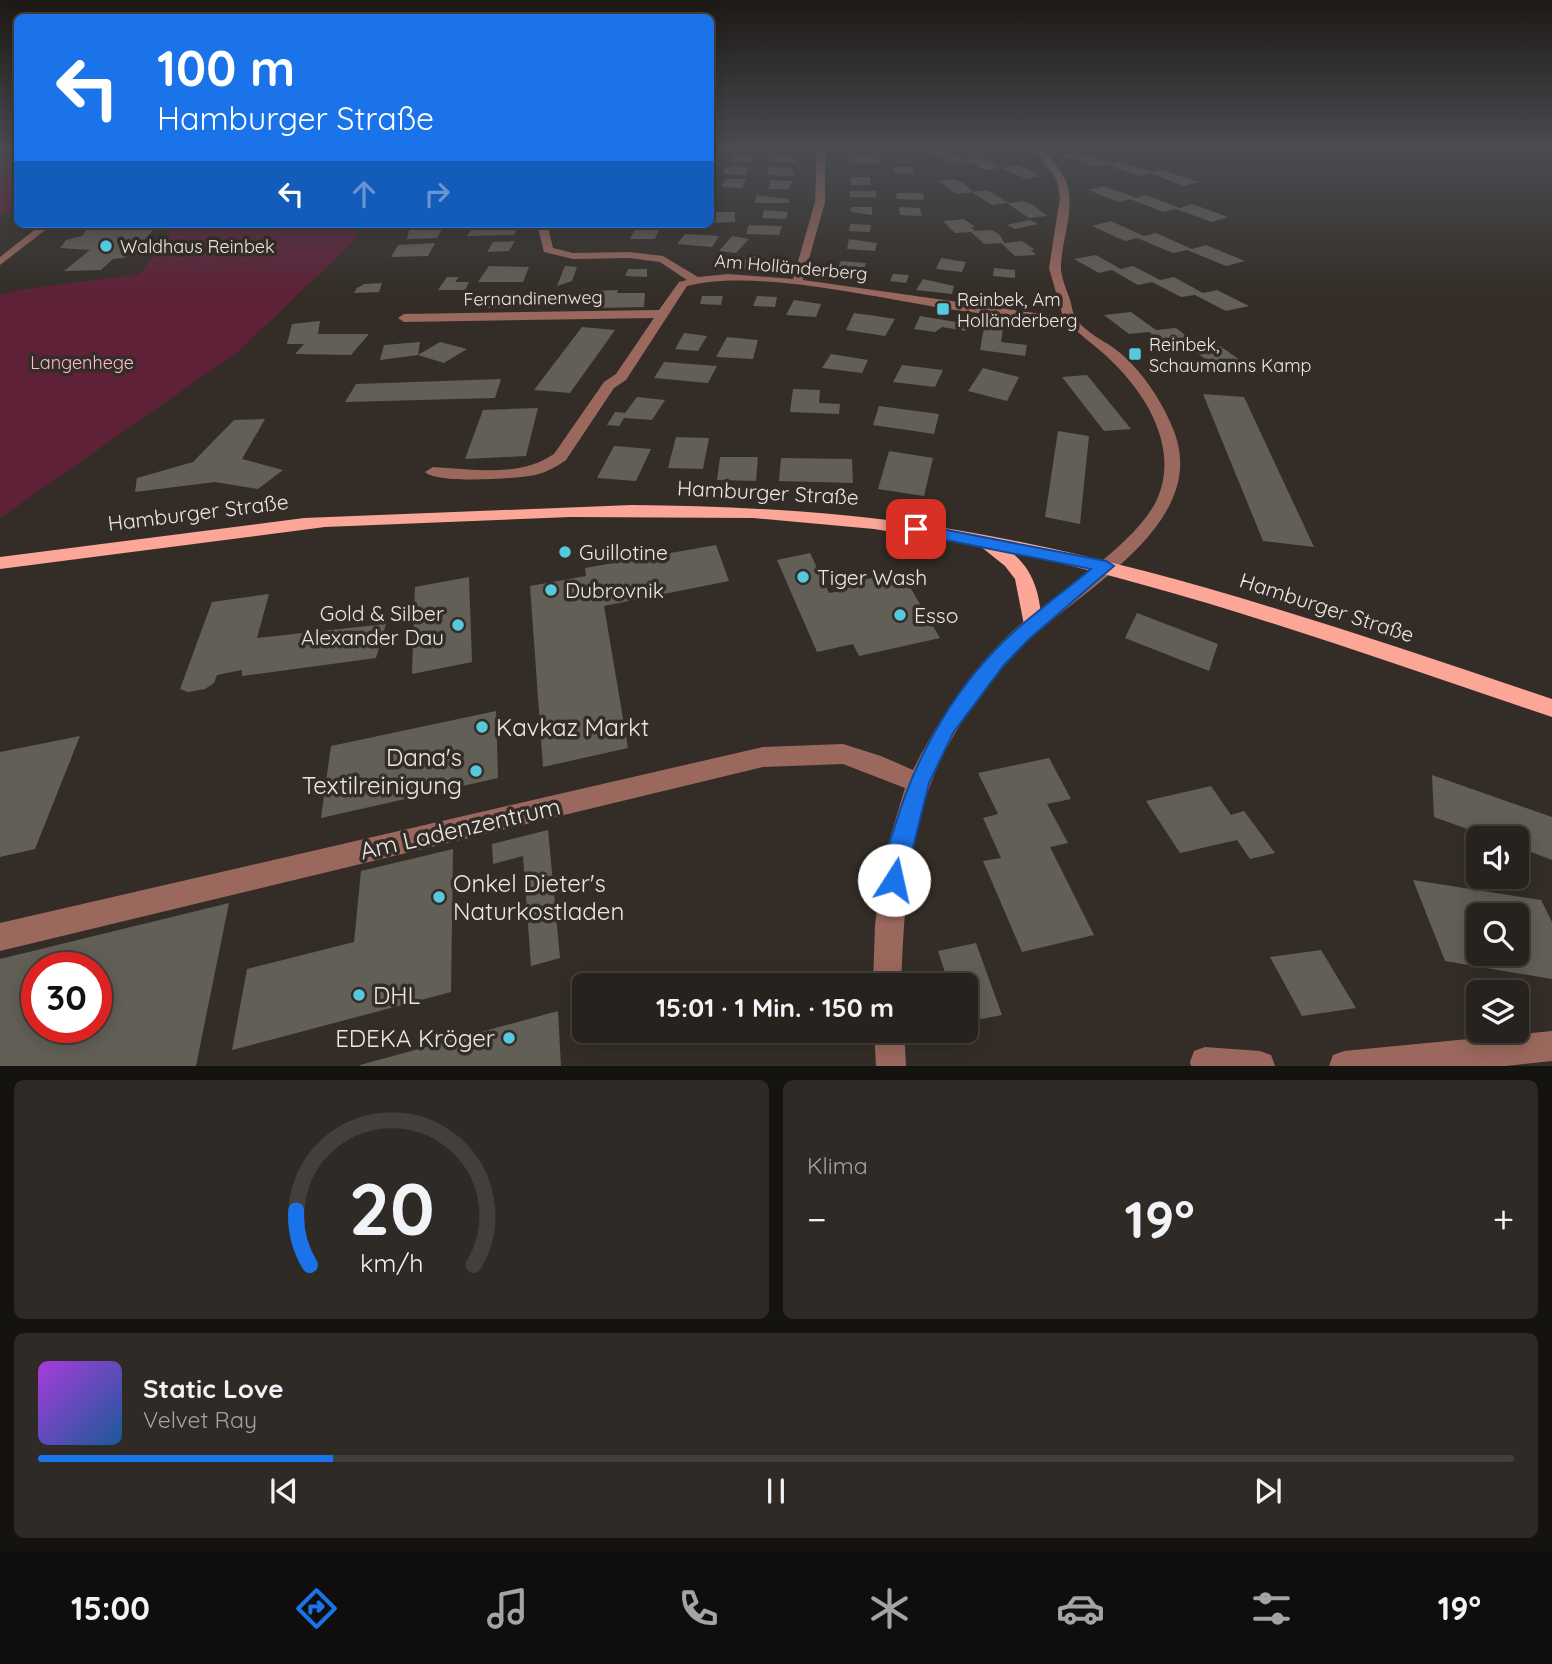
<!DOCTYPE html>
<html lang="de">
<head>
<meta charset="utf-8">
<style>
	:root { --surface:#27221d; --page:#2f2a26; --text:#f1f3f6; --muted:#a4a4a4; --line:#433f3b; --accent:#1a73e8 }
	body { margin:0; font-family:Quicksand,sans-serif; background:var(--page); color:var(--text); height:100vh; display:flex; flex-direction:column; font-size:26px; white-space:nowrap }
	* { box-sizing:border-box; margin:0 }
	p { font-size:23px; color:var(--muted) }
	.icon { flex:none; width:38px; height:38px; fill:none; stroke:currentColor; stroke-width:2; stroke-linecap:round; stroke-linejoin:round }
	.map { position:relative; height:1066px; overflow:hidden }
	.details { display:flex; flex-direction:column; gap:14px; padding:14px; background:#151310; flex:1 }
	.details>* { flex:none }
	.guide { position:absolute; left:14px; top:14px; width:700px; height:214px; border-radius:10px; box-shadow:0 4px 18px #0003,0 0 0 2px var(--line); background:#1a73e8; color:#fff; overflow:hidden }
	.controls { position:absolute; left:1466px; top:826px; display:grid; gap:14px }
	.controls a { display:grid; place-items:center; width:63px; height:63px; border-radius:10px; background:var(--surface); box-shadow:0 4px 18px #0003,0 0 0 2px var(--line); font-size:35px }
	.speed { position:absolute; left:21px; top:952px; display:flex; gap:14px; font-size:35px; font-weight:700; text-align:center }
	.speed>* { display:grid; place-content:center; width:91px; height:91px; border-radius:50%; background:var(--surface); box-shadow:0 4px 18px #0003,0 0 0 2px var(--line); line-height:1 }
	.speed .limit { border:10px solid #d22; background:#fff; color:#111 }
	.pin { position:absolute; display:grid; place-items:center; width:60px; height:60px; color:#fff; margin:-30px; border-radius:14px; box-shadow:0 4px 10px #0006 }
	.me { position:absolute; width:77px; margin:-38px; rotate:10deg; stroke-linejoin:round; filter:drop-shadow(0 0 5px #0008) }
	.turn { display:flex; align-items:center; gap:24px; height:147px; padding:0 28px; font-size:32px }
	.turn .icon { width:91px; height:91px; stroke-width:2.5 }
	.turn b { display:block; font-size:49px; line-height:60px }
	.lanes { display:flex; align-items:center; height:66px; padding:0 28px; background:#0003; justify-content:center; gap:35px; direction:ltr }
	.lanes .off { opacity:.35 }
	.big { font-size:52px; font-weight:700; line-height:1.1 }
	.details .tile { flex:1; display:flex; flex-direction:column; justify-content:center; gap:10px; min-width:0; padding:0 24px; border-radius:10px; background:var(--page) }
	.details .dial { align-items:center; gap:0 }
	.dial svg { height:182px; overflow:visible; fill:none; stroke:var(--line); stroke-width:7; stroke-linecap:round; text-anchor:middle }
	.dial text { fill:var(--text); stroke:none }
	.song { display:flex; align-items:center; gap:21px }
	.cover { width:84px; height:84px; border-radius:10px; background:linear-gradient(135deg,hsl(280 70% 55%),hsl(210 70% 35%)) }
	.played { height:7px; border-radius:4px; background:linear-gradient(90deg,var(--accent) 20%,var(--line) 20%) }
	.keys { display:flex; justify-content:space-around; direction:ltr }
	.heat { display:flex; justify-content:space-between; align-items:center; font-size:38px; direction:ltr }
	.details .tiles { flex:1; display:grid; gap:14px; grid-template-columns:1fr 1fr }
	.tile:last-child { grid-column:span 2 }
	.trip { position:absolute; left:572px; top:973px; width:406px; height:70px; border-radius:10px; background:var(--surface); box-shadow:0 4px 18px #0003,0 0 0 2px var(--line); font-weight:700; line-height:70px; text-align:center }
	.tab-bar { display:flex; height:112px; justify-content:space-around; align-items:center; background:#100e0c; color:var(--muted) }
	.tab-bar .icon { width:49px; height:49px }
	.tab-bar .selected { color:var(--accent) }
	.tab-bar b { font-size:32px; color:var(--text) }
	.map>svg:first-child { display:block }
</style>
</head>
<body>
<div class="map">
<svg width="1552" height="1066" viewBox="0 0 1552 1066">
	<rect width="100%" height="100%" fill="#342d27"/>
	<path fill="#5e2137" d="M 0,147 L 17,147 L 18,208 L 0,216 Z
		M 169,224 L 360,224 L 356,239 L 240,350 L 0,518 L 0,295 L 19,290 L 140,274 L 170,235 Z"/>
	<path fill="#625f56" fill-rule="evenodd" d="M 941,150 L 961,157 L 958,158 L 963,160 L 949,162 L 927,152 Z
		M 1078,152 L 1094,157 L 1110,163 L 1095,167 L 1062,155 Z
		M 734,155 L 755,155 L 753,162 L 732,162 Z
		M 850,155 L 881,159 L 881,163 L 850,163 Z
		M 770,157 L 797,158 L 797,163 L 770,162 Z
		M 977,157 L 998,165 L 995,165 L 1001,168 L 987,170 L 963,160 Z
		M 1119,161 L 1152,172 L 1162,170 L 1199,182 L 1184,186 L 1149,173 L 1139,176 L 1106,164 Z
		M 1015,165 L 1037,173 L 1034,173 L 1040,176 L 1026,179 L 1001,168 Z
		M 725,167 L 748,167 L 747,175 L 723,174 Z
		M 769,167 L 792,168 L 795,176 L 768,175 Z
		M 894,167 L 912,167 L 914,174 L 894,173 Z
		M 851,177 L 870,177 L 870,185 L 851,185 Z
		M 725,179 L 746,179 L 742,188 L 722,187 Z
		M 953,179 L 963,183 L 973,192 L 957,194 L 938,181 Z
		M 771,180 L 792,181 L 789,189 L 768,189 Z
		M 1104,186 L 1136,198 L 1146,195 L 1180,208 L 1192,204 L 1228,217 L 1212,222 L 1176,209 L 1163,212 L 1130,199 L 1119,202 L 1088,190 Z
		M 987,190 L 1009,203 L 1023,201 L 1033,205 L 1047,216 L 1029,218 L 1007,203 L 992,205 L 972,192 Z
		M 850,191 L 876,191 L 876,197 L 850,197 Z
		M 896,193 L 923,193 L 924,200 L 897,199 Z
		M 756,195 L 789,199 L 789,203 L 755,203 Z
		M 851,207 L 872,207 L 872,215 L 851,212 Z
		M 899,207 L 920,208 L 922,216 L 900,215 Z
		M 764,210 L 788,212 L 786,219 L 762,218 Z
		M 710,212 L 735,212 L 735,222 L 710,223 Z
		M 964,219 L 975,227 L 971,227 L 975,231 L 992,230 L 1000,235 L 1004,243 L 1022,241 L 1035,250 L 1031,250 L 1036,255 L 1015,256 L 1001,243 L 984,244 L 971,232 L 955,233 L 943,221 Z
		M 1030,220 L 1038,224 L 1015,229 L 1007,225 Z
		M 1111,221 L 1144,236 L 1156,233 L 1192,249 L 1206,245 L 1245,261 L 1226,266 L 1187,250 L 1173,253 L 1137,238 L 1125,241 L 1092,226 Z
		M 84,224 L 154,224 L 154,229 L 141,244 L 155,243 L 144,252 L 131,252 L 124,258 L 113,259 L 101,270 L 64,271 L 90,250 L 60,248 L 66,240 L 82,236 L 86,230 L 74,228 Z
		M 850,224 L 871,225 L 870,232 L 849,231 Z
		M 749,225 L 782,226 L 779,235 L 746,234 Z
		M 518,226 L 514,235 L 467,236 L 473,227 Z
		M 442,229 L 437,238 L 407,239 L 409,230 Z
		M 635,229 L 659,229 L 655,239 L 630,239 Z
		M 685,234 L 705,235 L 719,236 L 712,247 L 677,244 Z
		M 732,236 L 749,239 L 736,253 L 719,251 Z
		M 849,239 L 877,243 L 875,251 L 847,249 Z
		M 515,241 L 509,251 L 487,252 L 493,242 Z
		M 435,243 L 428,256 L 391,257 L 398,245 Z
		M 1096,255 L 1121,269 L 1133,266 L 1160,280 L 1174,277 L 1203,293 L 1217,290 L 1249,306 L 1226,311 L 1195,295 L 1181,297 L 1152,282 L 1138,285 L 1112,270 L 1099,273 L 1074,259 Z
		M 748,256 L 763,256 L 757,269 L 740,268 Z
		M 941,258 L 966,262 L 962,272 L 936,269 Z
		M 841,261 L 866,263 L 861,279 L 835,276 Z
		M 489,266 L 529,267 L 523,282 L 478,282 Z
		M 565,266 L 577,267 L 572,281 L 557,286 Z
		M 994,268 L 1015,270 L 1015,278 L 993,276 Z
		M 628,269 L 647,269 L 647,277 L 625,276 Z
		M 893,274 L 909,275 L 906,283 L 890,281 Z
		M 447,277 L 459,277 L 455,282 L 469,282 L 465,290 L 438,290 Z
		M 923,279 L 954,286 L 952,294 L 916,290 Z
		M 382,283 L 379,292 L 354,293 L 357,288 L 364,284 Z
		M 618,290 L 617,293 L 645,293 L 644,307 L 591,308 L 593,291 Z
		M 992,292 L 1011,295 L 1007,303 L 988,300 Z
		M 481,294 L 520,294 L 514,308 L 477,308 Z
		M 563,296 L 558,303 L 538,303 L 537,297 Z
		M 702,296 L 723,296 L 721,305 L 700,304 Z
		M 757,296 L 777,297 L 775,307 L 753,306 Z
		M 794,300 L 821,304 L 816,317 L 786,315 Z
		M 1131,312 L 1156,330 L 1176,328 L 1203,348 L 1220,346 L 1250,367 L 1222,371 L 1193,350 L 1176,352 L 1149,332 L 1129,334 L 1104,315 Z
		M 854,313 L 876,316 L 895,319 L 885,336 L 846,330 Z
		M 920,316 L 968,324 L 966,331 L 942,327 L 935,332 L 914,329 Z
		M 320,321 L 318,334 L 369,334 L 351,355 L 295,354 L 304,344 L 287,344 L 292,324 Z
		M 582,327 L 615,330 L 570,393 L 534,390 Z
		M 984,327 L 1003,329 L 1001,342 L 1027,345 L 1025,356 L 980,350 Z
		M 684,333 L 707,336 L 698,351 L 675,349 Z
		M 727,337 L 758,340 L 753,359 L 716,357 Z
		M 420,342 L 418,355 L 380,360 L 384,345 Z
		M 440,342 L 467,349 L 444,363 L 418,355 Z
		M 831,354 L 868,360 L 862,373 L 822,368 Z
		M 664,362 L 717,366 L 708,383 L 654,378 Z
		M 902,365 L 943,370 L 935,387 L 893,382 Z
		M 983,368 L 1019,377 L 1007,401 L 968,391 Z
		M 1087,375 L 1131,429 L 1104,431 L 1062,377 Z
		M 501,379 L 495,398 L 345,402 L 356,384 Z
		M 793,389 L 820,390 L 819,403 L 840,404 L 839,414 L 790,412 Z
		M 1203,394 L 1244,397 L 1314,547 L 1263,541 Z
		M 637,397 L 665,400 L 652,420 L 624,418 L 619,426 L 607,425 L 615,412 L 625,413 Z
		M 879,406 L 939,414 L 934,434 L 873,425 Z
		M 538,408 L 526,456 L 465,459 L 483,410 Z
		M 265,419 L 242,459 L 283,470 L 258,489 L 215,482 L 135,492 L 137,478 L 193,462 L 234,420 Z
		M 1058,431 L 1089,436 L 1080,524 L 1045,517 Z
		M 676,437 L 709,438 L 703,469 L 668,468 Z
		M 614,446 L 651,449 L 636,481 L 597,478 Z
		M 889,451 L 933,458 L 924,496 L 878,489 Z
		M 720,457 L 758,457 L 756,481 L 717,480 Z
		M 781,458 L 852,459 L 853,483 L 779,481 Z
		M 716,545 L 729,581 L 604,606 L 628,748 L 543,767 L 530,586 L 586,576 L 585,568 Z
		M 810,553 L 829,593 L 847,590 L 843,584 L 901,572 L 940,638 L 859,656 L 853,644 L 817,652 L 777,560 Z
		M 469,577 L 472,662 L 412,674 L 415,587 Z
		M 269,594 L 257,638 L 386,624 L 376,658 L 242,676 L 242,670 L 217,675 L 214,683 L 205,689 L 188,692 L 180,689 L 212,602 Z
		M 1137,613 L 1218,644 L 1209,671 L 1125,638 Z
		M 496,711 L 498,778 L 321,818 L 331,746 Z
		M 80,736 L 35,849 L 0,857 L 0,752 Z
		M 1049,758 L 1071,799 L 1047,804 L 1068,843 L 1050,847 L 1094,935 L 1022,952 L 983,861 L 1001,858 L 983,818 L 998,814 L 978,773 Z
		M 1432,775 L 1552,817 L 1552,860 L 1517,847 L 1517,838 L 1492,838 L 1434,817 Z
		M 1211,786 L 1231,815 L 1244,811 L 1275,853 L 1250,859 L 1237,840 L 1180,853 L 1146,801 Z
		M 548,830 L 560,958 L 531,966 L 523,856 L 493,864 L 492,844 Z
		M 453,849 L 451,992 L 232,1050 L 247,969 L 354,942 L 361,871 Z
		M 1413,880 L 1541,900 L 1552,922 L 1552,979 L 1445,961 ZM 1479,915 L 1517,915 L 1517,954 L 1479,954 Z
		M 229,903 L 196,1066 L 0,1066 L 0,959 ZM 37,968 L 96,968 L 96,1027 L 37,1027 Z
		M 976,943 L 1002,1015 L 966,1022 L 966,985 L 949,985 L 938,951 Z
		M 1321,950 L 1356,1008 L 1302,1016 L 1270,957 Z
		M 558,1011 L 561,1066 L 360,1066 L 360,1065 Z"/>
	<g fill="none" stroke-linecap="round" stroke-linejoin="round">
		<path fill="#9b685e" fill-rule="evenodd" d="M 817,147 L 825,147 L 825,202 L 803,280 L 1063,317 L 1049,268 L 1060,198 L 1057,180 L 1033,147 L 1041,147 C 1049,157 1061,169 1066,181 C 1076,207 1062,238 1061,265 C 1060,276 1067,290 1070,300 C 1072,306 1073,316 1077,320 C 1086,333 1107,342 1119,352 C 1144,373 1164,404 1175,434 C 1207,524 1083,589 1029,640 C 1003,665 972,704 954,735 C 908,812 905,899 901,985 L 873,985 L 875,925 L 884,858 L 905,788 L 843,764 L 763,767 L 0,951 L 0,923 L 763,747 L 843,744 L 881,756 L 913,770 C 939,719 972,668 1015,629 C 1053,596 1140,542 1158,497 C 1182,439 1135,377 1091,343 C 1083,337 1074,327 1065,325 C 1054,322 1040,322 1028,320 C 1004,317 979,313 955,310 C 881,299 757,268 687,286 L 626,380 L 614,388 L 566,460 C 556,467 547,472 535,475 C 517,479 437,484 425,472 L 433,467 C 473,469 519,478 554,454 L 604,382 L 616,374 L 654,318 L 404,322 L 398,318 L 404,314 L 659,310 L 679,282 L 687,280 L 660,262 L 629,258 L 573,259 L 544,252 L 537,224 L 547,224 L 553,248 L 573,253 L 629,252 L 663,256 L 698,277 L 728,274 L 793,279 L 815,202 Z
			M 42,224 L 53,224 L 0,265 L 0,257 Z
			M 874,1031 L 904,1031 L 906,1066 L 876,1066 Z
			M 1552,1031 L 1552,1061 L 1506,1066 L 1329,1066 L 1333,1055 L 1344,1051 Z
			M 1205,1047 L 1260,1051 L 1271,1055 L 1275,1066 L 1191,1066 L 1190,1062 L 1194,1051 Z"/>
		<path fill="#fba696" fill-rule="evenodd" d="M 632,505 C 732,506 832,511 932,526 C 1144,559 1349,631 1552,699 L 1552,717 C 1373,657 1196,592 1011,552 C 1035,571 1040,596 1042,625 L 1039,630 L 1025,630 L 1015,579 L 1005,566 L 980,546 L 874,529 L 753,518 L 571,517 L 325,527 L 0,569 L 0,557 L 304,518 Z"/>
	</g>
	<linearGradient id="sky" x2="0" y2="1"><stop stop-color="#1d1915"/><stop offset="0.5" stop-color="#4a4c52"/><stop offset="1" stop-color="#4a4c52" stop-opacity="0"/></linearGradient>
	<rect width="1552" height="296" fill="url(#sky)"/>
	<path fill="#1a73e8" stroke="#114b97" stroke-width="2" d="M 916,524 L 1106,561 L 1114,566 L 1029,639 L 1004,665 L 953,733 L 929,783 L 903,888 L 894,891 L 886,888 C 878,869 889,845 895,826 C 917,752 958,681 1017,629 C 1041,608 1067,589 1091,569 L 911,533 L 909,529 L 911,526 Z"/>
	<g fill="#55cadf" stroke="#342d27" stroke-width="2.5">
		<circle cx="106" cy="246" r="7"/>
		<rect x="936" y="302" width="14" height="14" rx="3.5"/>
		<rect x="1128" y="347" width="14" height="14" rx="3.5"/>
		<circle cx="565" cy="552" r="7"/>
		<circle cx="803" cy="577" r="7"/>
		<circle cx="551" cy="590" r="7"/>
		<circle cx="900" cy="615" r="7"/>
		<circle cx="458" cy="625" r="7"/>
		<circle cx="482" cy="727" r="7"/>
		<circle cx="476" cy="771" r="7"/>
		<circle cx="439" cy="897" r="7"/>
		<circle cx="359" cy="995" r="7"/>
		<circle cx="509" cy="1038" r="7"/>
	</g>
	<g text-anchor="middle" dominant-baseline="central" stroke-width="7" stroke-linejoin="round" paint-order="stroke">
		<g font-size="18" fill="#ece7e4" stroke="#342d27" text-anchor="start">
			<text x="120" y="246">Waldhaus Reinbek</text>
			<text x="957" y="299">Reinbek, Am<tspan x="957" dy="21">Holländerberg</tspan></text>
			<text x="1149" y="344">Reinbek,<tspan x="1149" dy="21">Schaumanns Kamp</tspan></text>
		</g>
		<g font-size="18" fill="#ece7e4" stroke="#342d27">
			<text transform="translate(791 267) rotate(5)">Am Holländerberg</text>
			<text transform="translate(533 298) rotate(-1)">Fernandinenweg</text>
		</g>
		<g font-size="18" fill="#fabccd" stroke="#342d27">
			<text x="82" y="362">Langenhege</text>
		</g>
		<g font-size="21" fill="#ece7e4" stroke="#342d27">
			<text transform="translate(768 492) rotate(3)">Hamburger Straße</text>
			<text transform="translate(198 512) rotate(-7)">Hamburger Straße</text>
			<text transform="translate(1327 607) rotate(18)">Hamburger Straße</text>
		</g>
		<g font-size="21" fill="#ece7e4" stroke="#342d27" text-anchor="start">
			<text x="579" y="552">Guillotine</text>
			<text x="817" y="577">Tiger Wash</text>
			<text x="565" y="590">Dubrovnik</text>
			<text x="444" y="613" text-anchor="end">Gold &amp; Silber<tspan x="444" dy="24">Alexander Dau</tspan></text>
			<text x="914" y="615">Esso</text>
		</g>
		<g font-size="24" fill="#ece7e4" stroke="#342d27" text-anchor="start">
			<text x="496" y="727">Kavkaz Markt</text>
			<text x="462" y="757" text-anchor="end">Dana's<tspan x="462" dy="28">Textilreinigung</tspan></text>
			<text x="453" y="883">Onkel Dieter's<tspan x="453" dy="28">Naturkostladen</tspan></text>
			<text x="373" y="995">DHL</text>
			<text x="495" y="1038" text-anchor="end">EDEKA Kröger</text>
		</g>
		<g font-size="24" fill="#ece7e4" stroke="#342d27">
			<text transform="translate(460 828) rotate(-13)">Am Ladenzentrum</text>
		</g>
	</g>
</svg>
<div class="controls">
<a><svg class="icon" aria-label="sound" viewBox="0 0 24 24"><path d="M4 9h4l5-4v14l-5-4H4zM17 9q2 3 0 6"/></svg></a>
<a><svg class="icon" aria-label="search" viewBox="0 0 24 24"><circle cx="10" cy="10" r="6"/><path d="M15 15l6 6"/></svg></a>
<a><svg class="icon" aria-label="layers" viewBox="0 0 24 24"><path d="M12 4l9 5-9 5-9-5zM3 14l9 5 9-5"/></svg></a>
</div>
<div class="speed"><div class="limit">30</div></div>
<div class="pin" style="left:916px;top:529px;background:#d93025"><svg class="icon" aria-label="arrive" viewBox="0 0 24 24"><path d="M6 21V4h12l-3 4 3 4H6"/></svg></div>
<svg class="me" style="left:894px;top:880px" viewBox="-20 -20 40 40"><circle r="19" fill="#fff"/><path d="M0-13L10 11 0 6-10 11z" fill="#1a73e8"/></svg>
<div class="trip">15:01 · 1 Min. · 150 m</div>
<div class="guide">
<div class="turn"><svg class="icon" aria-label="left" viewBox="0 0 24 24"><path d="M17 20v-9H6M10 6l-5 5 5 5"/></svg><div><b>100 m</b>Hamburger Straße</div></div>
<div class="lanes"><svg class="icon" aria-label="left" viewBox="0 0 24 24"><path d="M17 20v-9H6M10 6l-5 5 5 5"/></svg><svg class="icon off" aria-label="ahead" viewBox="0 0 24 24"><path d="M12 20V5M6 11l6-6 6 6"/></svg><svg class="icon off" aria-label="right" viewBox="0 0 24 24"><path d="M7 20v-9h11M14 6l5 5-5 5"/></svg></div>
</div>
</div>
<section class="details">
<div class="tiles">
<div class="tile dial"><svg viewBox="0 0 100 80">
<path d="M14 69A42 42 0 1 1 86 69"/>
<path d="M14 69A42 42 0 0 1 8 45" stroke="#1a73e8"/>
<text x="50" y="56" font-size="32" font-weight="700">20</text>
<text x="50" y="72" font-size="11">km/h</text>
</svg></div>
<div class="tile"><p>Klima</p>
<div class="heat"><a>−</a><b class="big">19°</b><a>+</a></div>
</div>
<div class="tile">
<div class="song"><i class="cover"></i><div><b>Static Love</b><p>Velvet Ray</p></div></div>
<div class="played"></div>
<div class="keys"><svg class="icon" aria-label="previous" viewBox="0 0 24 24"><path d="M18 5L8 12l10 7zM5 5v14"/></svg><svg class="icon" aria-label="pause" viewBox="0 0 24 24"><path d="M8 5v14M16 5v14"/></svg><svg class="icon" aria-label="next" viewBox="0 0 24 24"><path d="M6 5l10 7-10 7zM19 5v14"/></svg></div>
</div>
</div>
</section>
<nav class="tab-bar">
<b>15:00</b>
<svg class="icon selected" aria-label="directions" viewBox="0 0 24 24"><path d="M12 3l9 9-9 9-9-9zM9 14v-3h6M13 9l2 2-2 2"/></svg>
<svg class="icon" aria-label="music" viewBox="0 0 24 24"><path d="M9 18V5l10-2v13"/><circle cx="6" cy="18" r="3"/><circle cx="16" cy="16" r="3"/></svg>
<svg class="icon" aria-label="phone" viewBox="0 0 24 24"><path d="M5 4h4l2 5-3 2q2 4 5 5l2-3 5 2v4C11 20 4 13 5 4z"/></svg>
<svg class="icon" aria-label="climate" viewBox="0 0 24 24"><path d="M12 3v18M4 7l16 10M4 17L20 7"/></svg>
<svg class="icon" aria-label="car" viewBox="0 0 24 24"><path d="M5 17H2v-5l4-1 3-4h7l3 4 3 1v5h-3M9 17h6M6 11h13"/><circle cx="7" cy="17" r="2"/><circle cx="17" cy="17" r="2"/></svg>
<svg class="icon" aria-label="filters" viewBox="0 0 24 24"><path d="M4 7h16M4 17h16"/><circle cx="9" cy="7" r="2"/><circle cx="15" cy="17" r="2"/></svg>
<b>19°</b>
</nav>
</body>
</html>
